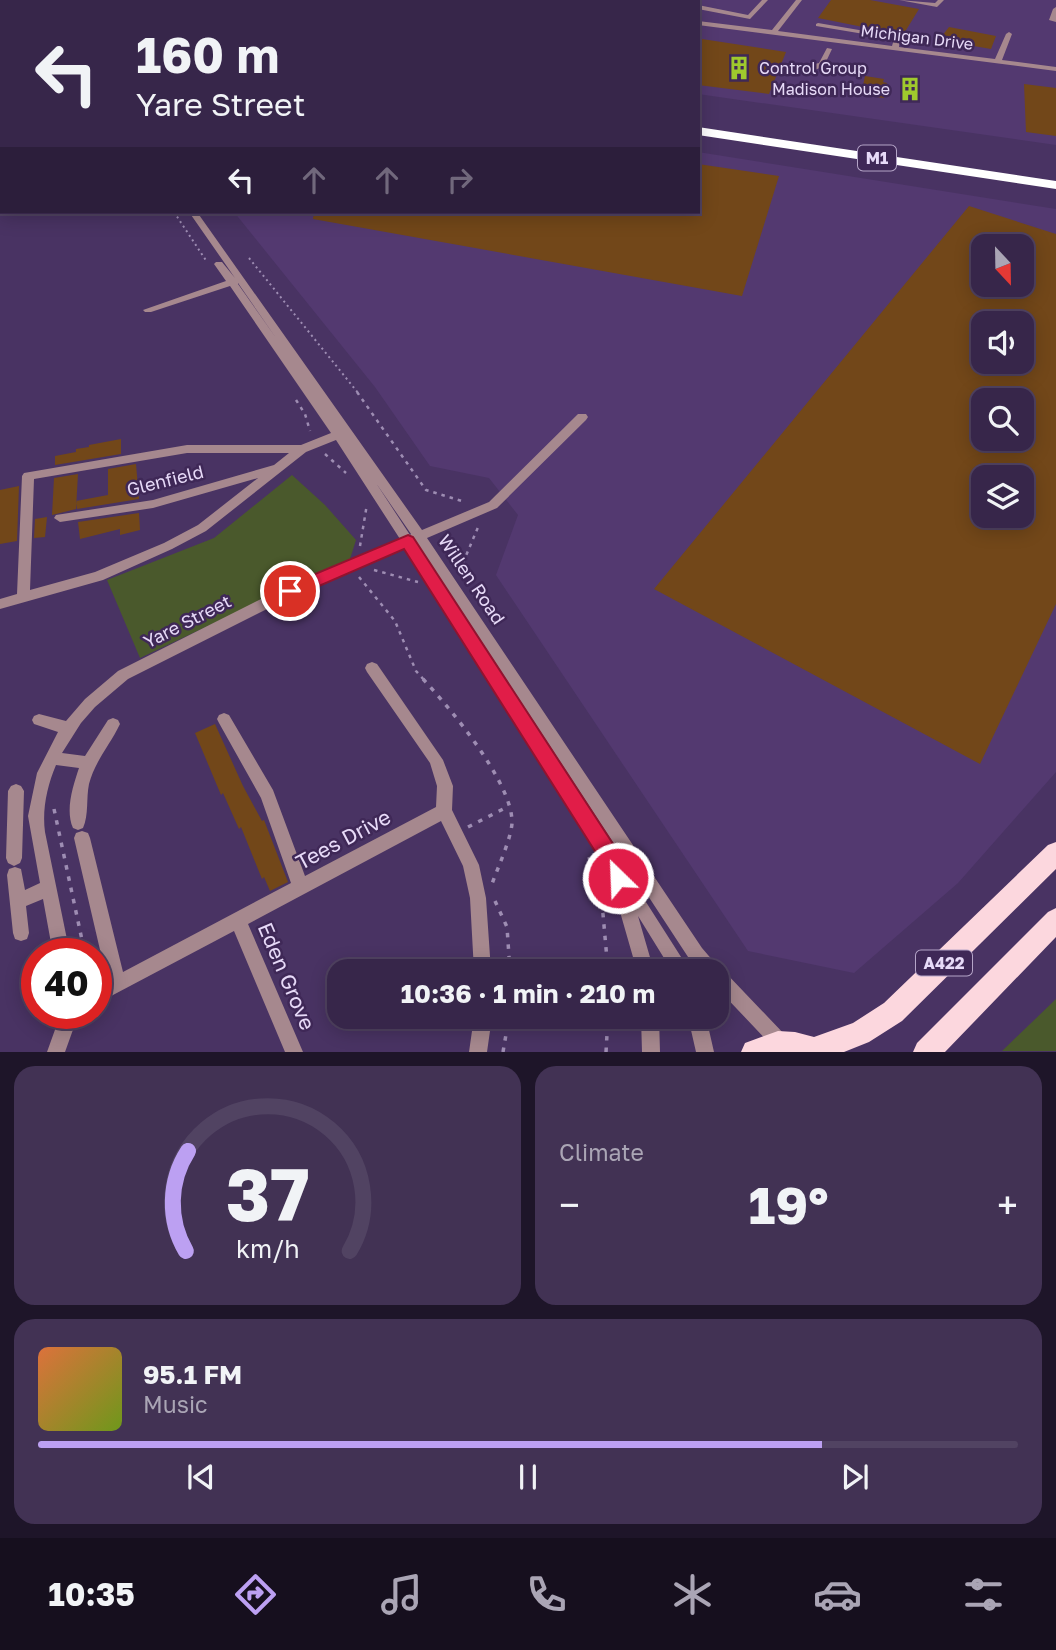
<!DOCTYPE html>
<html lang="en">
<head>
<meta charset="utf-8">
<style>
	:root { --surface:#37264a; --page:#423254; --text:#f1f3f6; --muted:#aaa5b5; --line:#514362; --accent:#bca0f2 }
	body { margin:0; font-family:"Golos Text",sans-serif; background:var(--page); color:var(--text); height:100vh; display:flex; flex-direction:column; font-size:26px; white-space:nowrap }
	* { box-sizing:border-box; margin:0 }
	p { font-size:23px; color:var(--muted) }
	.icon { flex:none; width:38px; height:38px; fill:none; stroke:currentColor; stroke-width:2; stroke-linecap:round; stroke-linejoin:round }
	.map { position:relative; height:1052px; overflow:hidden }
	.details { display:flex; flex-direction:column; gap:14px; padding:14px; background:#1e1529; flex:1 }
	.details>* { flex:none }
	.banner { position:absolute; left:0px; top:0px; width:700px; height:214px; box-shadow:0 4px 18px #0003,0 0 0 2px var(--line); background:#37264a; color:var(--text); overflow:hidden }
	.needle { width:46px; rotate:158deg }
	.tools { position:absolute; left:971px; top:234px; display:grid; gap:14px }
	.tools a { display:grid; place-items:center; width:63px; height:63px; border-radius:14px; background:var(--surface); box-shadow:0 4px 18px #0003,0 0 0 2px var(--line); font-size:35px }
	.speed { position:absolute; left:21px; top:938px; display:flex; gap:14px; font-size:35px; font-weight:700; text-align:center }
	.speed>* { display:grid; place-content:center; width:91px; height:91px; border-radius:50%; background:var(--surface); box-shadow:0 4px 18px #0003,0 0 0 2px var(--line); line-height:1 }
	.speed .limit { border:10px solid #d22; background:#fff; color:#111 }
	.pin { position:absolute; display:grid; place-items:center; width:60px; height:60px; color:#fff; margin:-30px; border:4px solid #fff; border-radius:50%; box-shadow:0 2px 7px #0007 }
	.me { position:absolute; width:77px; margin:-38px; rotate:336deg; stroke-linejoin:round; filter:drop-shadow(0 0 5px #0008) }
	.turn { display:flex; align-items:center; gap:24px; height:147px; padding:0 21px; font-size:32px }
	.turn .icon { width:91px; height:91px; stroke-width:2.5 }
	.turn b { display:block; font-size:49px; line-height:60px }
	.lanes { display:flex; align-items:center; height:66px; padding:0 21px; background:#0003; justify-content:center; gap:35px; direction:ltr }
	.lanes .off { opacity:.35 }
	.big { font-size:52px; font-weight:700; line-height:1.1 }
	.details .card { flex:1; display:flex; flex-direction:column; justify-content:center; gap:10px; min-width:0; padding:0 24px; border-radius:21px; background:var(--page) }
	.details .dial { align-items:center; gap:0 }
	.dial svg { height:182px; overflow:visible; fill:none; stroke:var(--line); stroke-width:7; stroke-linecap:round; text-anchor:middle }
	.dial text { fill:var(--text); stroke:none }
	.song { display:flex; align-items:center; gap:21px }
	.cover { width:84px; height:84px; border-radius:10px; background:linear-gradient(135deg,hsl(20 70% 55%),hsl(80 70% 35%)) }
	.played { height:7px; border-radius:4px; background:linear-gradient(90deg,var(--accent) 80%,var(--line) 80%) }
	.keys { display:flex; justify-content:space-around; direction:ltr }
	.heat { display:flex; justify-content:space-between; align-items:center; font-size:38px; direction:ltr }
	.details .tiles { flex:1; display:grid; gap:14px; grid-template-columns:1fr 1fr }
	.card:last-child { grid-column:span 2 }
	.trip { position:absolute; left:327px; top:959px; width:402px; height:70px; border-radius:21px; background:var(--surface); box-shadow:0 4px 18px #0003,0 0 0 2px var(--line); font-weight:700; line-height:70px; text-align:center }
	.tab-bar { display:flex; height:112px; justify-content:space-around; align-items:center; background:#160f1e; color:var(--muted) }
	.tab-bar .icon { width:49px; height:49px }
	.tab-bar .active { color:var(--accent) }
	.tab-bar b { font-size:32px; color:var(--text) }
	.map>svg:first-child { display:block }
</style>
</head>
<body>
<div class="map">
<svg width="1056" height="1052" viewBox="0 0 1056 1052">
	<rect width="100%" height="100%" fill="#493363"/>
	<path fill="#533970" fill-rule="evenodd" d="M 181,0 L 1056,0 L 1056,145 L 698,94 L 698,2 Z
		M 698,152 L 1056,209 L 1056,772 L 958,883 L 854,973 L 748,951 L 496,575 L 518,515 L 489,478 L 430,466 L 375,387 L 234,212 L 698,212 ZM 984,247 L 1022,247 L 1022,285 L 984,285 ZM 984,324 L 1022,324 L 1022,362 L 984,362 ZM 984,401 L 1022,401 L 1022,439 L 984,439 ZM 984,478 L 1022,478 L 1022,516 L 984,516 Z"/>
	<path fill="#4a592c" d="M 292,475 L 325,505 L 356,540 L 350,559 L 140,658 L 107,580 L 214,538 Z
		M 1056,999 L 1056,1051 L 1002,1051 Z"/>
	<path fill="#724719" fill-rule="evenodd" d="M 831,0 L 870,0 L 919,9 L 903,35 L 818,18 Z
		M 949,27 L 996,36 L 991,49 L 939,40 Z
		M 702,39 L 786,52 L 769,94 L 698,85 L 698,47 Z
		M 865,76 L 884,79 L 883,82 L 887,83 L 884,98 L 861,95 Z
		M 1024,84 L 1056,88 L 1056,136 L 1026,132 Z
		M 698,164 L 779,176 L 742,296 L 313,219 L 314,212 L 698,212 Z
		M 969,206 L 1056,234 L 1056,604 L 980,764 L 654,589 ZM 984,247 L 1022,247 L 1022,285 L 984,285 ZM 984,324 L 1022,324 L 1022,362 L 984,362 ZM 984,401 L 1022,401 L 1022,439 L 984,439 ZM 984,478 L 1022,478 L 1022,516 L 984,516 Z
		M 121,439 L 121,454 L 55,465 L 55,456 L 76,452 L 76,449 L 89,447 L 89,445 Z
		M 136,464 L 139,499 L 77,509 L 76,501 L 108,495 L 108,469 Z
		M 78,474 L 76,509 L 52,515 L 54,478 Z
		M 19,486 L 17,541 L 0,544 L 0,490 Z
		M 139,513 L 140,530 L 120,535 L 120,529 L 80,539 L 78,522 Z
		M 47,517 L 45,537 L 34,538 L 35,519 Z
		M 215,724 L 243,786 L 262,821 L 264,820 L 288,882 L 270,891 L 264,877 L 262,879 L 241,827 L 239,829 L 223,793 L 221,795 L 195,733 Z"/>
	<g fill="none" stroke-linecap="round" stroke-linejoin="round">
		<path stroke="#9e8db3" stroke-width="2" stroke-dasharray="2 3.5" stroke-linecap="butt" d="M 174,212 L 207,262
			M 249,258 L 359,394"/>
		<path stroke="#9e8db3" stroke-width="2.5" stroke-dasharray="3.5 5" stroke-linecap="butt" d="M 357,392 L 426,490 L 465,502
			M 296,400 L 305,414 L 310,431
			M 325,454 L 346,473
			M 360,546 L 367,504
			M 457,568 L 462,565 L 479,525
			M 374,570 L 418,582
			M 359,577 L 395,621 L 416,671 L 425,681
			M 288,609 L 317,596"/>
		<path stroke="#9e8db3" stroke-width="3.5" stroke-dasharray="4.5 7" stroke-linecap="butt" d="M 423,679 C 450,708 513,783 512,823 C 511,839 498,867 492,884
			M 54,809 L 85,954
			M 468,827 L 509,806
			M 589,857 L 603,914 L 608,971
			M 495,901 L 507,927 L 510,971
			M 503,1052 L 509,1017
			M 606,1052 L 608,1017"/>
		<path fill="#a6888e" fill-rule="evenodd" d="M 98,0 L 105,0 L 107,2 L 99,2 Z
			M 116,0 L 122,0 L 115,2 Z
			M 293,0 L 300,0 L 292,2 Z
			M 432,0 L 439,0 L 431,2 Z
			M 452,0 L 473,2 L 454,2 Z
			M 551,0 L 558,0 L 550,2 Z
			M 641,0 L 648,0 L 640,2 Z
			M 762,0 L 768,0 L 750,19 L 698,9 L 698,5 L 748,15 Z
			M 796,0 L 802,0 L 778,31 L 892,46 L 894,39 L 816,26 L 816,24 L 818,23 L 900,37 L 899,47 L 995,59 L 1006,34 L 1009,32 L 1012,34 L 1002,60 L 1056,67 L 1056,71 L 698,25 L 698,21 L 772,30 Z
			M 899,0 L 935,3 L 938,0 L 944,0 L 937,7 Z
			M 1056,7 L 1056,22 L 1049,20 L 1053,9 Z
			M 827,48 L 832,49 L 824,66 L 815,70 L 802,71 L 802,67 L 819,63 Z
			M 189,212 L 197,212 L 422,530 L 489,502 L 578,414 L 586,414 L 588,417 L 586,420 L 497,508 L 427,538 L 702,948 L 720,969 L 724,971 L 787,1037 L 790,1043 L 787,1049 L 782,1052 L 775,1049 L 718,989 L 718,971 L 700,971 L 690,960 L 417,543 L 690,971 L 672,971 L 638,916 L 654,971 L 637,971 L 610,877 L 611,874 L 405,547 L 295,595 L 128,679 L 95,707 L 81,723 L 62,753 L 85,756 L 108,720 L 113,718 L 118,720 L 120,724 C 110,745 95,761 89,784 C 86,798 89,815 83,828 L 78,830 L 73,828 C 65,810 73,786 79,768 L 56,765 C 47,786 42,810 45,832 L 70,954 L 53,954 L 43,899 L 26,906 L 29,933 L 27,939 L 21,941 L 15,939 L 13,933 L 7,875 L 9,869 L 15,867 L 21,869 L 25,890 L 40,883 L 28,816 L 37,773 L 58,732 L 34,724 L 32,720 L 34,716 L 39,714 L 66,721 L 85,699 L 118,671 L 285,587 L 400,539 L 336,440 L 306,452 L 206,531 L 172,549 L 103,580 L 0,609 L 0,599 L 17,594 L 22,476 L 24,473 L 187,445 L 301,445 L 331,433 L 230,286 L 151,312 L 145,312 L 143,310 L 226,281 L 214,264 L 216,262 L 222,262 L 235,278 ZM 238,283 L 276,338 L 238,284 ZM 187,453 L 289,453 L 274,465 L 153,500 L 56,515 L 54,518 L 60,522 L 153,508 L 258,478 L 198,525 L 164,543 L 95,572 L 30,590 L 34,479 ZM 376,483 L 411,534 L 410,535 Z
			M 372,662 L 377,664 L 443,760 L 453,786 L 452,810 L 479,865 L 486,898 L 491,971 L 474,971 L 470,898 L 463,866 L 441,821 L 248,924 L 303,1052 L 285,1052 L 234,931 L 96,1004 L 96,985 L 107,980 L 74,838 L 76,833 L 82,831 L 88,833 L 90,838 L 123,972 L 291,883 L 261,798 L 219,723 L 217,719 L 219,715 L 224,713 L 229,715 L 273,790 L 305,876 L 436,807 L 437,786 L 430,763 L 367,672 L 365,668 L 367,664 Z
			M 16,784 L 21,786 L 24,791 L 22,858 L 20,863 L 14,866 L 8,863 L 6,858 L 8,791 L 11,786 Z
			M 61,1013 L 79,1013 L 65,1052 L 47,1052 Z
			M 474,1017 L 492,1017 L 487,1052 L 469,1052 Z
			M 641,1017 L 659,1017 L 660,1052 L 642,1052 Z
			M 688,1017 L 706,1017 L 714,1052 L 696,1052 Z"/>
		<path fill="#fcd7de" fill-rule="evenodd" d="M 1056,842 L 1056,869 L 902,1021 L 869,1042 L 844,1052 L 741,1052 L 745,1043 L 778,1031 L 795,1032 L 814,1037 L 853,1023 L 884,1003 L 1048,845 Z
			M 1056,908 L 1056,937 L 945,1052 L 913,1052 L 917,1043 L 1048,912 Z"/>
		<path fill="#fff" fill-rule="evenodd" d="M 0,21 L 2,21 L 2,27 L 0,27 Z
			M 698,127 L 1056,181 L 1056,189 L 698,135 Z"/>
	</g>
	<path fill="#e11d48" stroke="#92132f" stroke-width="2" d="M 408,535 L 413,537 L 619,853 L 629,878 L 626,886 L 618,889 L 611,886 L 603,864 L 404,549 L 296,596 L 284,596 L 282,591 L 284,587 Z"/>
	<defs>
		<g id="building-bare" transform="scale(1.89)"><path d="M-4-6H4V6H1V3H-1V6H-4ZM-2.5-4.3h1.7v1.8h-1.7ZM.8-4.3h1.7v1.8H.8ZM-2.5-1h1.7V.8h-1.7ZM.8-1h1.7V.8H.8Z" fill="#9fca2d" stroke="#3f2857" stroke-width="2.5" paint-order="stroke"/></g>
	</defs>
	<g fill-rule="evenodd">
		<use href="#building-bare" x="739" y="68"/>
		<use href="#building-bare" x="910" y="89"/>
	</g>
	<g text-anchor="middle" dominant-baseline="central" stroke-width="5" stroke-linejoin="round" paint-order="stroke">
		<g font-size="16" fill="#e7daf8" stroke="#3f2857">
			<text transform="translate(917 37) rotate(7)">Michigan Drive</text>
		</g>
		<g font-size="16" fill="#e7daf8" stroke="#3f2857" text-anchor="start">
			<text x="759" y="68">Control Group</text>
			<text x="890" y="89" text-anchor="end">Madison House</text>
		</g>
		<g fill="#3f2857" stroke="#b5a5c8" stroke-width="2">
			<rect x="858" y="145.5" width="38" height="25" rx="5"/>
			<rect x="916" y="950.5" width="56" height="25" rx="5"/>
		</g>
		<g font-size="16" font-weight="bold" fill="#e7daf8">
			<text x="877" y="158">M1</text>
			<text x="944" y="963">A422</text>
		</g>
		<g font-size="18" fill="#e7daf8" stroke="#3f2857">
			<text transform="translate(165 480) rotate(-14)">Glenfield</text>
			<text transform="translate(472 579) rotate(56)">Willen Road</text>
			<text transform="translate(187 621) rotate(-27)">Yare Street</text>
		</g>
		<g font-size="21" fill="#e7daf8" stroke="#3f2857">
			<text transform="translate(343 839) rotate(-28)">Tees Drive</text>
			<text transform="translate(287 976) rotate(67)">Eden Grove</text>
		</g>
	</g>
</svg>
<div class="tools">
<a><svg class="needle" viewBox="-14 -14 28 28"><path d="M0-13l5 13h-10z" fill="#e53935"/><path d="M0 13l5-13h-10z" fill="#aaa5b5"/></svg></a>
<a><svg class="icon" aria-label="sound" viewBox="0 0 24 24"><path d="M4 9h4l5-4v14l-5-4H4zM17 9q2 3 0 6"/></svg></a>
<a><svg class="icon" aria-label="search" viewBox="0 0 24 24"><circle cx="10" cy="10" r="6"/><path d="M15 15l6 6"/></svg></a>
<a><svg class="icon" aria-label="layers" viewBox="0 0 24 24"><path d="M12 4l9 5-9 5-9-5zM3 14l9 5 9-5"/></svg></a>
</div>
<div class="speed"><div class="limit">40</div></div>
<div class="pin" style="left:290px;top:591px;background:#d93025"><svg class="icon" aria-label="arrive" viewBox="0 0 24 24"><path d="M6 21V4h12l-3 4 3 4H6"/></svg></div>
<svg class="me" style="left:618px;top:878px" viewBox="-20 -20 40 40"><circle r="17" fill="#e11d48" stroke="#fff" stroke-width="3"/><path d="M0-11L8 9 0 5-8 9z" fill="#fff"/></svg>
<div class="trip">10:36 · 1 min · 210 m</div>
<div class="banner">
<div class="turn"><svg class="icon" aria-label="left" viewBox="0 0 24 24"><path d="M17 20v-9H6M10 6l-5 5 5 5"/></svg><div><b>160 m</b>Yare Street</div></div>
<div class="lanes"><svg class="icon" aria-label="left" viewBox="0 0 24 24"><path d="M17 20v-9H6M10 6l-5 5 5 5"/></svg><svg class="icon off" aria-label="ahead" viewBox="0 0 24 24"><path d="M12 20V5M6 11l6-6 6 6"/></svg><svg class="icon off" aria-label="ahead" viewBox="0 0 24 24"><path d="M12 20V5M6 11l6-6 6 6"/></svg><svg class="icon off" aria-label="right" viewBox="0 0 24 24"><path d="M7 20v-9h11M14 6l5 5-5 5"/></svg></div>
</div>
</div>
<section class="details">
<div class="tiles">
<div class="card dial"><svg viewBox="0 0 100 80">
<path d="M14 69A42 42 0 1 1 86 69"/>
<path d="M14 69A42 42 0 0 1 15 25" stroke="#bca0f2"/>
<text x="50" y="56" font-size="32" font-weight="700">37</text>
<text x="50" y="72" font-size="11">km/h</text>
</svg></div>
<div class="card"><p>Climate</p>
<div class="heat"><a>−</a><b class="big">19°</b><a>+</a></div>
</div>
<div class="card">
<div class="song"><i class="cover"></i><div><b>95.1 FM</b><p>Music</p></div></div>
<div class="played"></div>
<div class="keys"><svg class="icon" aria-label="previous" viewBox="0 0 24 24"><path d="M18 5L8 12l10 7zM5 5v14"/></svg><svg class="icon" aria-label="pause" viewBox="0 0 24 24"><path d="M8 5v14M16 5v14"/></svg><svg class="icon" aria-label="next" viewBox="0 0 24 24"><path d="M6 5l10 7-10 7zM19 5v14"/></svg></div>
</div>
</div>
</section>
<nav class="tab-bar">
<b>10:35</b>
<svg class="icon active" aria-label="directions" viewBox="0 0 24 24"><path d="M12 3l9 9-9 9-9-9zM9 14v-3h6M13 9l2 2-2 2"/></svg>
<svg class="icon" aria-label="music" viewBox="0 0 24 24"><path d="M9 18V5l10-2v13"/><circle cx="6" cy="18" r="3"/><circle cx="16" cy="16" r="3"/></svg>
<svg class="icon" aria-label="phone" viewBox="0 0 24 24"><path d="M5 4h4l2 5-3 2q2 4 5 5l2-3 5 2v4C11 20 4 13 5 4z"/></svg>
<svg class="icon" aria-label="climate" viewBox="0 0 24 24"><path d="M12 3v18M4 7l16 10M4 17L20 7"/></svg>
<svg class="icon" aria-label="car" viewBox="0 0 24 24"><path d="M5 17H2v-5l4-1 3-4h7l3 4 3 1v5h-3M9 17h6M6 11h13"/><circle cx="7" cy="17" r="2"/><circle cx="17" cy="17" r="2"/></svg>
<svg class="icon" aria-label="filters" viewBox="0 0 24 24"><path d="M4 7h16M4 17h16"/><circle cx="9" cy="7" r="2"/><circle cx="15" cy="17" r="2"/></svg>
</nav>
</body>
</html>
